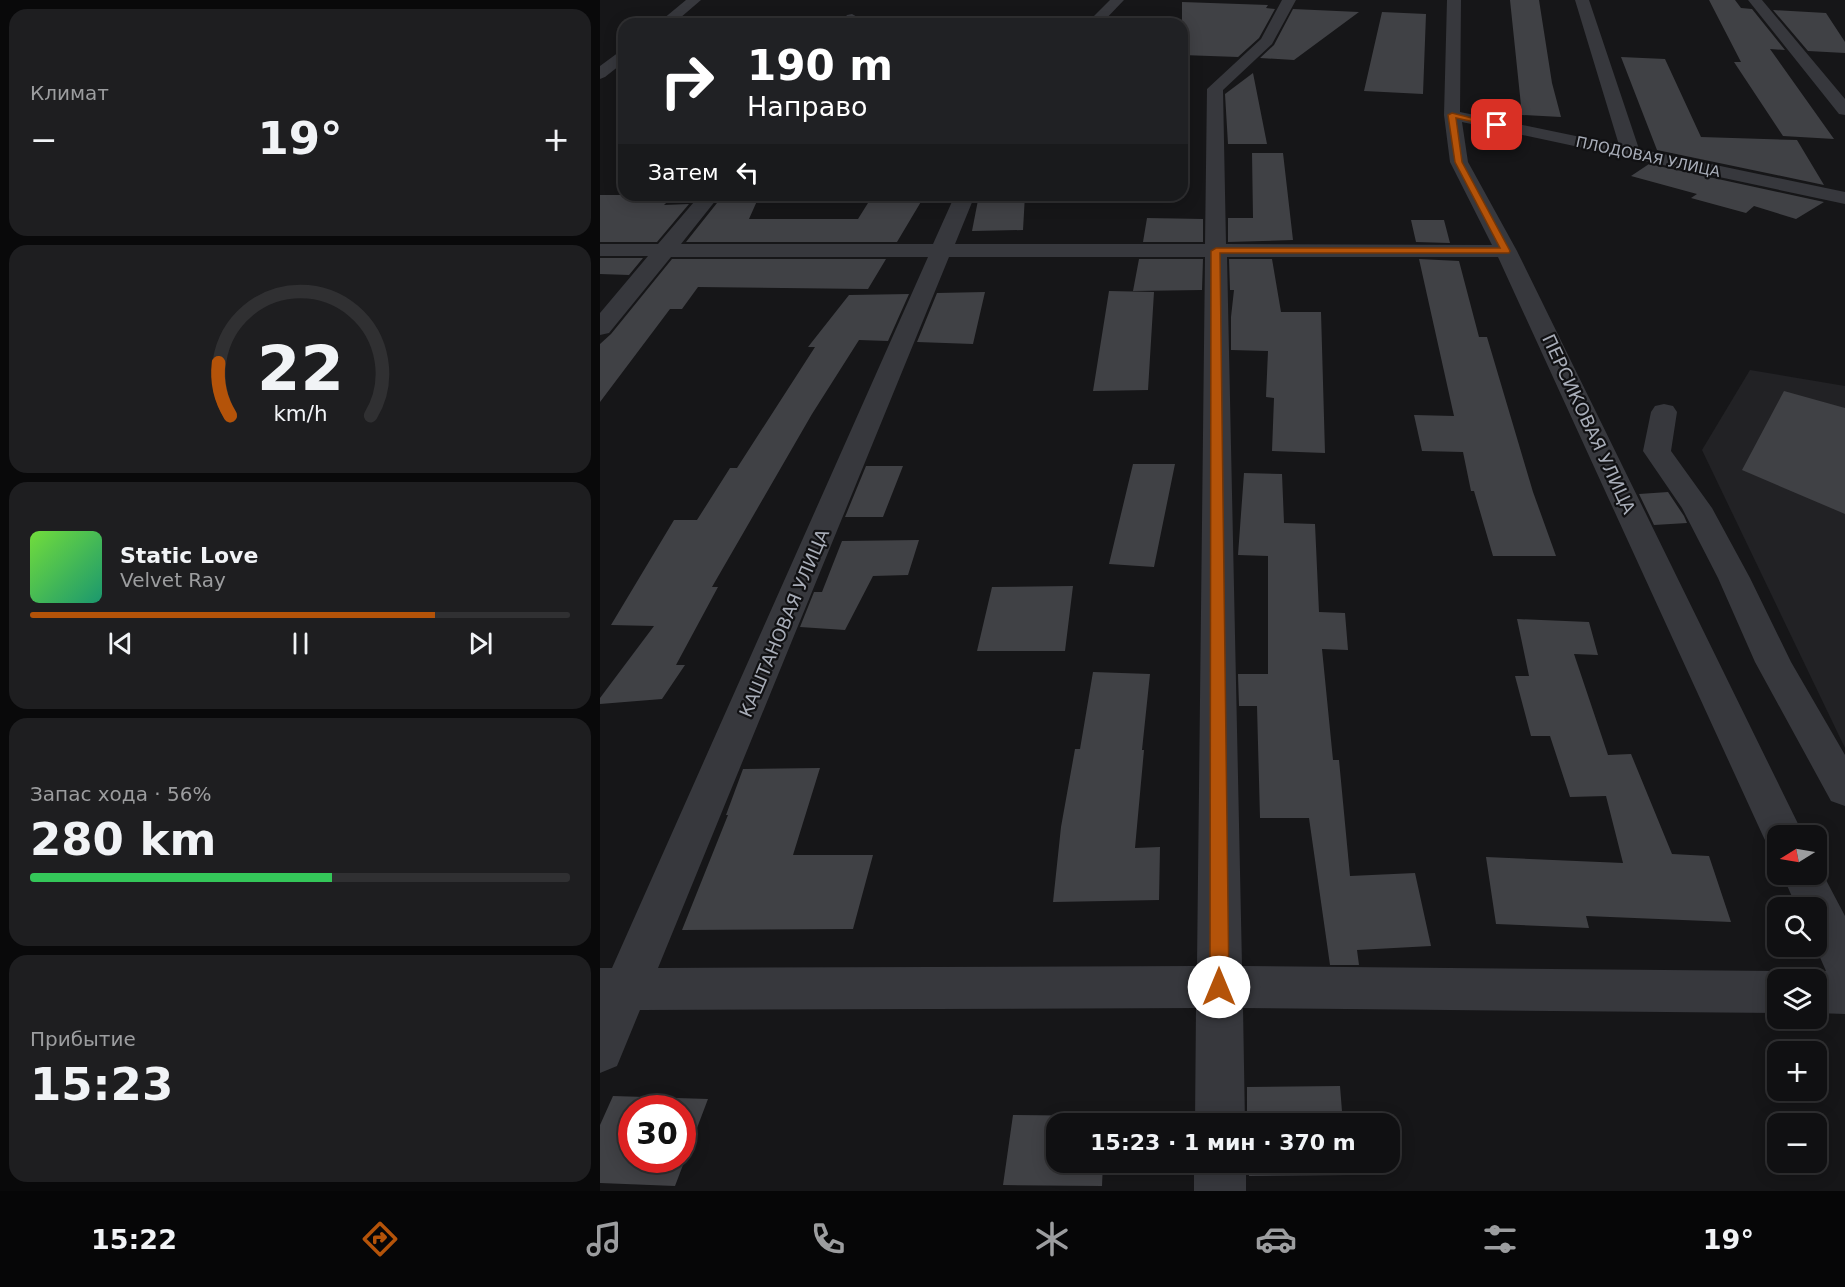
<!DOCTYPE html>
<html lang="ru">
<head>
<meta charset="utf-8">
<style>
	:root { --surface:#101012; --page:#1e1e20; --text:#f1f3f6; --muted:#9c9d9f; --line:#303032; --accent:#b45309 }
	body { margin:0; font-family:"DejaVu Sans",sans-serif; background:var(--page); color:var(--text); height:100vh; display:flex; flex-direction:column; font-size:22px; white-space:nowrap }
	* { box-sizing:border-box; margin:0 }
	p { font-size:20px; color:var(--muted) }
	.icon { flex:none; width:33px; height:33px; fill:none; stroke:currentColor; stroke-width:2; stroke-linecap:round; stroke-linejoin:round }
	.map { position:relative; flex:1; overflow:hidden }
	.sheet { display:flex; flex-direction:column; gap:9px; padding:9px; background:#09090a; width:600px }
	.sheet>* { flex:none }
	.guide { position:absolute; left:18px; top:18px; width:570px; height:183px; border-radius:18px; box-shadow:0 3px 15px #0003,0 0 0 2px var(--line); background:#202124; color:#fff; overflow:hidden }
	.needle { width:39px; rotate:259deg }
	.controls { position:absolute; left:1167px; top:825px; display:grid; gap:12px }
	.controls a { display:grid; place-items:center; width:60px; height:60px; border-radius:12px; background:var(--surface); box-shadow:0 3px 15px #0003,0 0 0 2px var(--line); font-size:30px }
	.speed { position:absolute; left:18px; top:1095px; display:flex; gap:12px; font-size:30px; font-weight:700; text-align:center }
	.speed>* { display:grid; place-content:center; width:78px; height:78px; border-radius:50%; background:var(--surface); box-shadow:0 3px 15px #0003,0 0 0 2px var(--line); line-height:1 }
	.speed .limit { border:9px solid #d22; background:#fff; color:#111 }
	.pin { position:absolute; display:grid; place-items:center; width:51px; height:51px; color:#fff; margin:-26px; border-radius:12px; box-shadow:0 3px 9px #0006 }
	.me { position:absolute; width:66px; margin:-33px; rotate:0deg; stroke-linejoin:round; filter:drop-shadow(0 0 4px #0008) }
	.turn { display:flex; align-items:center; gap:21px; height:126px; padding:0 30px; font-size:27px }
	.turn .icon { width:78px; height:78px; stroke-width:2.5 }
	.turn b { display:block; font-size:42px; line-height:51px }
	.then { display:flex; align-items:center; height:57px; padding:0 30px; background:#0003; gap:12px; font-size:22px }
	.big { font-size:45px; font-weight:800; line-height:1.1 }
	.sheet .card { flex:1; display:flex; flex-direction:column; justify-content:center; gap:9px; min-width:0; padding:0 21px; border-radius:18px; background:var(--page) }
	.sheet .dial { align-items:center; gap:0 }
	.dial svg { height:156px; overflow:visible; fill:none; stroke:var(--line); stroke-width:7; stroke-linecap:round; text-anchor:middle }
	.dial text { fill:var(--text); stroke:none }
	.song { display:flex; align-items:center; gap:18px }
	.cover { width:72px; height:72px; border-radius:9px; background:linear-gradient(135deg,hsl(100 70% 55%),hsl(160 70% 35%)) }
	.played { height:6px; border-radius:3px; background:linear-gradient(90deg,var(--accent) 75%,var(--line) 75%) }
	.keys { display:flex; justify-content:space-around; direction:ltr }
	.heat { display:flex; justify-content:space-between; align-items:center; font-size:33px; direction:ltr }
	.charge { height:9px; border-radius:4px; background:linear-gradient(90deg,#34c759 56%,var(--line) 0) }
	.trip { position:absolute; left:446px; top:1113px; width:354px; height:60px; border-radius:18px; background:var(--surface); box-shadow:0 3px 15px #0003,0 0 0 2px var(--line); font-weight:800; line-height:60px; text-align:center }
	.tabs { display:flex; height:96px; justify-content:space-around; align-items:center; background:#060607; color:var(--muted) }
	.tabs .icon { width:42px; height:42px }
	.tabs .selected { color:var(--accent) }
	.tabs b { font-size:27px; color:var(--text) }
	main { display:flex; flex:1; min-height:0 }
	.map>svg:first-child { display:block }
</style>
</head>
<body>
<main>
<section class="sheet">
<div class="card"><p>Климат</p>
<div class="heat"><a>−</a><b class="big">19°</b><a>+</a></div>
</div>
<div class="card dial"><svg viewBox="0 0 100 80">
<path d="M14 69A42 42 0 1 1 86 69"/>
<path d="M14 69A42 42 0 0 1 8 42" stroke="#b45309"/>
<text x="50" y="56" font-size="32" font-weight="700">22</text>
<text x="50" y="72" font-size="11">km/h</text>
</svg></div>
<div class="card">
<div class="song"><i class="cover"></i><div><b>Static Love</b><p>Velvet Ray</p></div></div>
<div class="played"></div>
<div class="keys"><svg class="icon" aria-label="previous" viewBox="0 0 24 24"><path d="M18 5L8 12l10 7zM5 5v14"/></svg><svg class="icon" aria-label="pause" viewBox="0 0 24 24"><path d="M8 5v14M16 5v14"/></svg><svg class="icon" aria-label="next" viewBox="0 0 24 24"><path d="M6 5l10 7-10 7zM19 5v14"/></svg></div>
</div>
<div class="card"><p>Запас хода · 56%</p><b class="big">280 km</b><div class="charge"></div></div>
<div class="card"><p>Прибытие</p><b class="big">15:23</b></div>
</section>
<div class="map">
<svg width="1245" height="1191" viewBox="0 0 1245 1191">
	<rect width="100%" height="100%" fill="#161618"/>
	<path fill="#222225" d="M 1150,370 L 1245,386 L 1245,748 L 1102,450 Z"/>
	<path fill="#404145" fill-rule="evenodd" d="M 910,0 L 939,0 L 952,83 L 961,117 L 922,115 Z
		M 1109,0 L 1135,0 L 1141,8 L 1152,9 L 1185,50 L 1170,49 L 1234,139 L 1183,136 L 1134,62 L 1141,62 Z
		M 582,2 L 668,5 L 666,8 L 675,9 L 659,38 L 638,57 L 582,55 Z
		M 693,9 L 759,12 L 694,60 L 660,58 L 674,45 Z
		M 1173,10 L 1226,13 L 1245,42 L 1245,53 L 1208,51 Z
		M 782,12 L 826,14 L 823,94 L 764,91 Z
		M 1021,57 L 1065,59 L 1101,137 L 1197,140 L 1224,185 L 1057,150 Z
		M 653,73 L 667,144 L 628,144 L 625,94 Z
		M 652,153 L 683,153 L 693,240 L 628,242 L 628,218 L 653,218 Z
		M 1049,164 L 1224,202 L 1196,219 L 1154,206 L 1146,213 L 1091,198 L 1097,194 L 1031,176 Z
		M 0,195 L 74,195 L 64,205 L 89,204 L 57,242 L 0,242 Z
		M 273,195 L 325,195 L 297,242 L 86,242 L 117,203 L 157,201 L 149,219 L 258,219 Z
		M 379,195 L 425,195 L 423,230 L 372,231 Z
		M 547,218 L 603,219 L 603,242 L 543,242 Z
		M 811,220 L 844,220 L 850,243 L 816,242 Z
		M 0,258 L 43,258 L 29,275 L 0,274 Z
		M 72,259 L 286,259 L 268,289 L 98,287 L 82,309 L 70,309 L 0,402 L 0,344 L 11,334 Z
		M 539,259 L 603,259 L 602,290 L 533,291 Z
		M 629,259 L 672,259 L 681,312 L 721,312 L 725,453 L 672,451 L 674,398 L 666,397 L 668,351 L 631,350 L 631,317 L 634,290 L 630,290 Z
		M 819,259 L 859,261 L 879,337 L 887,337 L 933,492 L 956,556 L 893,556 L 874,491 L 871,491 L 863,452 L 822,451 L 814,415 L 854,416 Z
		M 509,291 L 554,292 L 548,390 L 493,391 Z
		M 385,292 L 373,344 L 317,342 L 337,293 Z
		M 309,294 L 288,341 L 259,340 L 212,414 L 112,587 L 118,587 L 76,665 L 85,665 L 62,699 L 0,704 L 0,698 L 54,626 L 11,625 L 74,520 L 97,520 L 130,468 L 137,468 L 215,347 L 208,347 L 249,295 Z
		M 1184,391 L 1245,408 L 1245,514 L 1142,470 Z
		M 533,464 L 575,464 L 554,567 L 509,564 Z
		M 266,466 L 303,466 L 283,517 L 245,517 Z
		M 644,473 L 682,474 L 684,523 L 715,524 L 719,612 L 745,613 L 748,650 L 722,649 L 733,760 L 739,760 L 750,876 L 815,873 L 831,946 L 757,950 L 759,965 L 730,965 L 709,818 L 660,818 L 657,706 L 639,706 L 638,674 L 668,674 L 668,556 L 638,555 Z
		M 1068,492 L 1084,516 L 1087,523 L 1054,525 L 1039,494 Z
		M 319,540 L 308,575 L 273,576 L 245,630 L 200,627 L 214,592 L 222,592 L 242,541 Z
		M 473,586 L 465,651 L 377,651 L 392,587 Z
		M 917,619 L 989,622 L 998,655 L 974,654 L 1008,755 L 1031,754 L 1072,854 L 1109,856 L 1131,922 L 986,916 L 989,928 L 896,924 L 886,857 L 1023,863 L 1006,796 L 970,797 L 950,736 L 931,736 L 915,676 L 929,676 Z
		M 493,672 L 550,674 L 542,750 L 544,750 L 535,848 L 560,847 L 559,900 L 453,902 L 461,827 L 475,749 L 480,749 Z
		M 220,768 L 193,855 L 273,855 L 253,929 L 82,930 L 128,815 L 126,815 L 143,769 Z
		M 740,1086 L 743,1124 L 647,1124 L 647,1087 Z
		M 13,1096 L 108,1099 L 75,1186 L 0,1183 L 0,1125 ZM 32,1108 L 82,1108 L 82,1160 L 32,1160 Z
		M 413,1115 L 506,1116 L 506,1124 L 456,1124 L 456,1162 L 503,1162 L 502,1186 L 403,1185 Z
		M 648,1162 L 747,1162 L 748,1175 L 649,1176 Z"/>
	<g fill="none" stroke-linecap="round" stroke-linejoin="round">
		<path fill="#37383d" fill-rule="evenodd" d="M 86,0 L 101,0 L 73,24 L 57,24 Z
			M 510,0 L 524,0 L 501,24 L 486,24 Z
			M 682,0 L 696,0 L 672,44 L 623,90 L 626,244 L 892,245 L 850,162 L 844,115 L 847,0 L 861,0 L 860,112 L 1019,145 L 975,0 L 989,0 L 1039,149 L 1245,192 L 1245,204 L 862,122 L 868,162 L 917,251 L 1204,836 L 1178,836 L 1178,851 L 1169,848 L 1163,836 L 898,257 L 627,257 L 642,966 L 1178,971 L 1196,980 L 1178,980 L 1178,1013 L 643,1008 L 645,1124 L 595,1124 L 596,1008 L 40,1010 L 17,1066 L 0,1073 L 0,968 L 12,968 L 328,257 L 71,257 L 9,333 L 0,335 L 0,313 L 48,256 L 0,256 L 0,244 L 58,244 L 100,195 L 120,195 L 81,244 L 333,244 L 355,195 L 375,195 L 355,244 L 605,244 L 607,89 L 661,39 ZM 349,257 L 605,257 L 597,966 L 58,968 Z
			M 1148,0 L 1162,0 L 1245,99 L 1245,115 L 1239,114 Z
			M 252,14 L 259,18 L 254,24 L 240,24 L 247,15 Z
			M 24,51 L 24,62 L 5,77 L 0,79 L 0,66 L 19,52 Z
			M 1064,404 L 1073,406 L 1077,412 L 1071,451 L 1112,508 L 1150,578 L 1191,662 L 1245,755 L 1245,806 L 1231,801 L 1155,662 L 1118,578 L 1082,508 L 1043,451 L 1051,412 L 1055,406 Z
			M 1216,861 L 1245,916 L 1245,1014 L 1216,1013 L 1216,980 L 1198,980 L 1216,971 L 1226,971 L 1215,946 L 1216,908 L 1197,908 L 1182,874 L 1216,874 Z
			M 594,1162 L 646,1162 L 646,1191 L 594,1191 Z"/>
	</g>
	<path fill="#b45309" stroke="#753606" stroke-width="1.5" d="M 852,113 L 900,125 L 897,127 L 856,118 L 862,162 L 910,251 L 909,253 L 620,253 L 629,987 L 626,993 L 619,995 L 612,993 L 610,987 L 611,251 L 616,248 L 900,248 L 855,162 L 848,115 Z"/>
	<g text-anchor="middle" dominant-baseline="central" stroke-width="4.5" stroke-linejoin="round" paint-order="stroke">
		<g font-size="15" fill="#a8adb8" stroke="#111113">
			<text transform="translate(1048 157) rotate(12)">ПЛОДОВАЯ УЛИЦА</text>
		</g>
		<g font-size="18" fill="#a8adb8" stroke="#111113">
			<text transform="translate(989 424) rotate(65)">ПЕРСИКОВАЯ УЛИЦА</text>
			<text transform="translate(184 623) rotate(-67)">КАШТАНОВАЯ УЛИЦА</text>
		</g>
	</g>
</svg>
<div class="controls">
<a><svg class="needle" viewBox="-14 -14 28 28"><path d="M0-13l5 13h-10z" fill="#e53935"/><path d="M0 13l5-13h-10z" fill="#9c9d9f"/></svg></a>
<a><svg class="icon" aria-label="search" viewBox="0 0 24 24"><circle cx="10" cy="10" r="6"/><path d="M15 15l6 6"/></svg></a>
<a><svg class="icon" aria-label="layers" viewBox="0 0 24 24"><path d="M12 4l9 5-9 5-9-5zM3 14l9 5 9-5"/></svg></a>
<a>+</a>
<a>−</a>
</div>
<div class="speed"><div class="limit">30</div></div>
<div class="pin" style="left:897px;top:125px;background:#d93025"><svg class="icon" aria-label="arrive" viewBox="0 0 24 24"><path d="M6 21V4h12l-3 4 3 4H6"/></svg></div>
<svg class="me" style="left:619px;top:987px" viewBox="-20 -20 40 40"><circle r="19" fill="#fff"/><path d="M0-13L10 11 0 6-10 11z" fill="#b45309"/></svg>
<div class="trip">15:23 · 1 мин · 370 m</div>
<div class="guide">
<div class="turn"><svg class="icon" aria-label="right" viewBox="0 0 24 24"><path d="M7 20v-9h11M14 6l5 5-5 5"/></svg><div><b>190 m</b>Направо</div></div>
<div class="then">Затем<svg class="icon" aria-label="left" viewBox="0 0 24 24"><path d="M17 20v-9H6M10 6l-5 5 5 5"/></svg></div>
</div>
</div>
</main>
<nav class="tabs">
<b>15:22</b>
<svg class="icon selected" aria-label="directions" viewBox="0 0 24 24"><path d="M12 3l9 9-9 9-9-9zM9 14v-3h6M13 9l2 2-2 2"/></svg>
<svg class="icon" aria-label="music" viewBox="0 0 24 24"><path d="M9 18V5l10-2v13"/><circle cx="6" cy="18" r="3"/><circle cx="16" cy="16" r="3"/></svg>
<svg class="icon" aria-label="phone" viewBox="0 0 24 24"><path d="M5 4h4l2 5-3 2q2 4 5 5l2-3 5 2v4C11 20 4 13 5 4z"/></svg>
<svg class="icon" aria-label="climate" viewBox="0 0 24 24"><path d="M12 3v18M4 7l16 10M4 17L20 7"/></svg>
<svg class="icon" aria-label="car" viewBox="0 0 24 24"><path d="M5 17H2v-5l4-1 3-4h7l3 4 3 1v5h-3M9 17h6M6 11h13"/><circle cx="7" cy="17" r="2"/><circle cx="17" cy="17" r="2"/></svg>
<svg class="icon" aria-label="filters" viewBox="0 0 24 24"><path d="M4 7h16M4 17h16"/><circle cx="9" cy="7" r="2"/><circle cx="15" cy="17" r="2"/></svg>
<b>19°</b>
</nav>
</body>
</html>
